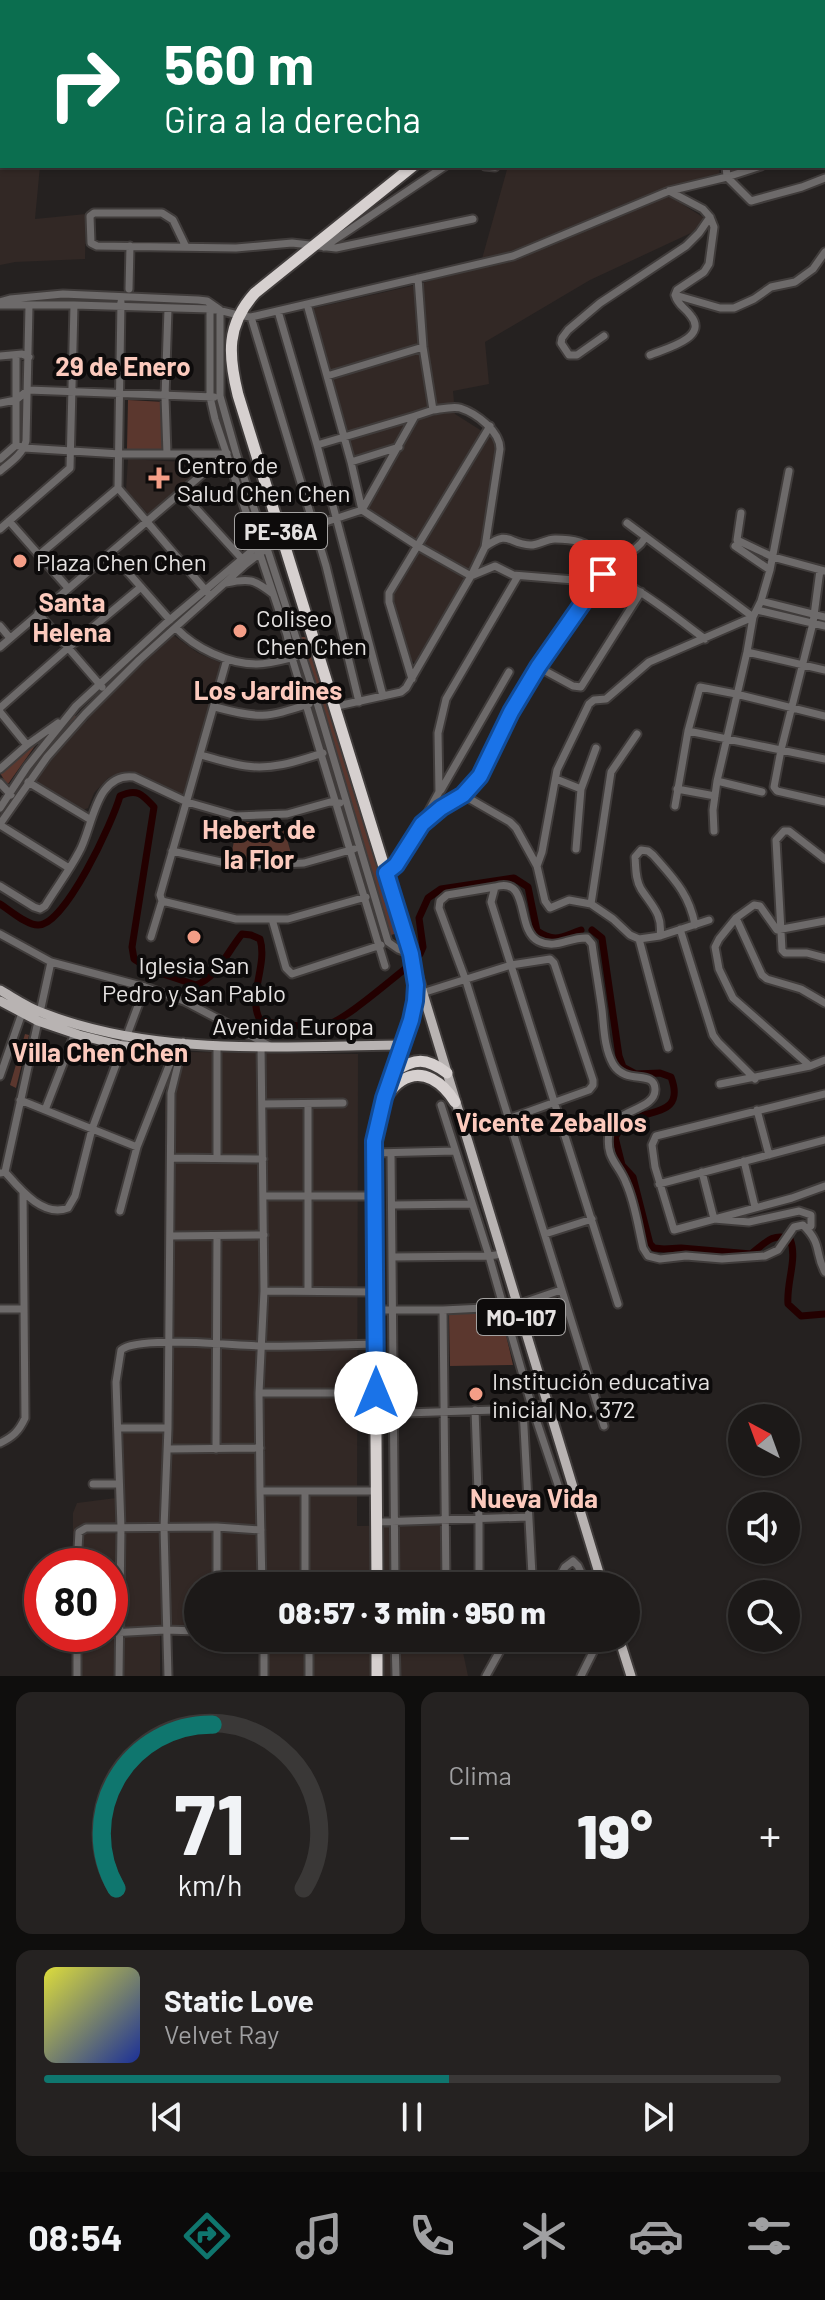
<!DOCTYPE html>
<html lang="es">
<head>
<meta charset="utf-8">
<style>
	:root { --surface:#1c1918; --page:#252221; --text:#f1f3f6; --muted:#a0a0a2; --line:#3a3837; --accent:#0f766e }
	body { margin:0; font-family:Barlow,sans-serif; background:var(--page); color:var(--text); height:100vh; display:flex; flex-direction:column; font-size:30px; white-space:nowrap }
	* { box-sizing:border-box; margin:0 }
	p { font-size:26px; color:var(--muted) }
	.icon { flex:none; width:44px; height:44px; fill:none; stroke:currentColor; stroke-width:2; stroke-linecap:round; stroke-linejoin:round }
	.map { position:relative; height:1676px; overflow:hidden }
	.details { display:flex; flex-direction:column; gap:16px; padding:16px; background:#0f0e0d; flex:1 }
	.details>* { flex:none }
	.guide { position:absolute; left:0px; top:0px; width:826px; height:168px; box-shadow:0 2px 6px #0004,0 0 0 2px var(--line); background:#0b6e4f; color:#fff; overflow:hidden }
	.needle { width:52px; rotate:319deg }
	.buttons { position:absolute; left:728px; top:1404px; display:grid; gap:16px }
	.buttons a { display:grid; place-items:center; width:72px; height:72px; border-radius:50%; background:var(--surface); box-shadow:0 2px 6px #0004,0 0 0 2px var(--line); font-size:40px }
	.speed { position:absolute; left:24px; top:1548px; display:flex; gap:16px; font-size:40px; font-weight:700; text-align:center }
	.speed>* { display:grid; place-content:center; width:104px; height:104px; border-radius:50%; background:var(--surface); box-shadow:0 2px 6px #0004,0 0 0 2px var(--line); line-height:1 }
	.speed .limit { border:12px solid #d22; background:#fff; color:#111 }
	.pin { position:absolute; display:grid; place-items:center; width:68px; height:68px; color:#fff; margin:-34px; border-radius:16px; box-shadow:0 4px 12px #0006 }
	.me { position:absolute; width:88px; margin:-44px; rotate:0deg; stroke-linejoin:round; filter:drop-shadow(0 0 6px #0008) }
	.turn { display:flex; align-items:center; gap:28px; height:168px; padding:0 32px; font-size:36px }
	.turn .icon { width:104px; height:104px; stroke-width:2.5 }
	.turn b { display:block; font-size:56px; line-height:68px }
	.big { font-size:60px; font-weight:800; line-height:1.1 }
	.details .card { flex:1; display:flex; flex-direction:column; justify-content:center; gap:12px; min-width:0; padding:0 28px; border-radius:16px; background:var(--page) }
	.details .dial { align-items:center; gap:0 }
	.dial svg { height:208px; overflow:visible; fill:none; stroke:var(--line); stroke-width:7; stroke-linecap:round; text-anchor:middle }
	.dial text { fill:var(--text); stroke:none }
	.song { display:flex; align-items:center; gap:24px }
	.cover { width:96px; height:96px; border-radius:12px; background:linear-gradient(135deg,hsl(60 70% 55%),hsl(230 70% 35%)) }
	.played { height:8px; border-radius:4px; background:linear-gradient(90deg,var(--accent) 55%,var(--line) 55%) }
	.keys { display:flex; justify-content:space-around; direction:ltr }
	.heat { display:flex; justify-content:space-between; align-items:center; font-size:44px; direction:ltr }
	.details .tiles { flex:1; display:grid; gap:16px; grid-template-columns:1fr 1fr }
	.card:last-child { grid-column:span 2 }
	.trip { position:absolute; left:184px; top:1572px; width:456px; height:80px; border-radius:40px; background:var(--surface); box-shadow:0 2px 6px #0004,0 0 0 2px var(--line); font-weight:800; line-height:80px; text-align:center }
	.tabs { display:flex; height:128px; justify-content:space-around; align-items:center; background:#0b0a0a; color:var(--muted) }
	.tabs .icon { width:56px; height:56px }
	.tabs .active { color:var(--accent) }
	.tabs b { font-size:36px; color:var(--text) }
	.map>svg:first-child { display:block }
</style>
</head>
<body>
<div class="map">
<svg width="825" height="1676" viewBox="0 0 825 1676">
	<rect width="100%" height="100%" fill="#252120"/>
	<path fill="#322825" d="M 0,147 L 2,147 L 2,166 L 40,166 L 35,219 L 86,214 L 85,259 L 15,262 L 0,265 Z
		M 508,166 L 719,166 L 720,181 L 680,192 L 682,204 L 706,219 L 691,233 L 590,280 L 485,342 L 489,384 L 453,391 L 455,414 L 496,440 L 497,479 L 475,580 L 421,667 L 399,651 L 385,593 L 410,547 L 365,516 L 364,511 L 397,451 L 348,463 L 306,310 L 416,285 L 480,266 Z
		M 128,459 L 202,463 L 204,466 L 148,514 L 126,490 Z
		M 173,635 L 198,653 L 221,663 L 184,795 L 135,772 L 126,771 L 108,778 L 94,793 L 88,808 L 83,810 L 35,780 L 83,722 L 87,721 L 91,714 L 108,696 Z
		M 184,1052 L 358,1054 L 357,1526 L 442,1525 L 442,1586 L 198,1586 L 198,1635 L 160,1635 L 160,1676 L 73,1676 L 73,1634 L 110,1634 L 110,1566 L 73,1566 L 73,1513 L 77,1503 L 116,1498 L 116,1445 L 121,1431 L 164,1431 L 165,1104 Z
		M 259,1638 L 460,1638 L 468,1676 L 260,1676 Z"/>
	<path fill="#5b372e" d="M 128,400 L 164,402 L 163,451 L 127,449 Z
		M 301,637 L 309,637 L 398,933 L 391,935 Z
		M 74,715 L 77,717 L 43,756 L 18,792 L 15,789 L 39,755 Z
		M 37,743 L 8,784 L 6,783 L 0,773 Z
		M 238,821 L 260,823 L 282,822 L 293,860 L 230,861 Z
		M 25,1034 L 29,1035 L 16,1088 L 10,1085 Z
		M 501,1313 L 513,1365 L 450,1366 L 449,1314 Z"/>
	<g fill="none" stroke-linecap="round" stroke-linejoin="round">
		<path stroke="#230000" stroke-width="7" d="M 0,904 C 10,910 26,925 38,925 C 65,926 113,821 120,796 C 137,788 142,794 154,807 L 132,947 L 134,959 L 151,970 L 196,985 C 218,977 227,952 242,934 L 251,935 L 260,939 C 268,965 247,996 260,1020 C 273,1024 309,1028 323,1026 C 342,1023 388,982 405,969
			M 592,930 L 602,938 L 619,1056 L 623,1067 L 636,1074 L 660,1073 L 671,1077 C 687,1120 641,1107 623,1126 C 620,1129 618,1133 615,1137 L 622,1165 L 633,1177 L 650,1244 L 654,1248 L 664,1249 L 681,1248 L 751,1254 C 764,1244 773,1232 790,1239 C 798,1258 786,1283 788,1304 L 801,1316 L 825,1314
			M 420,954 L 423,947 L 419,918 L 428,898 L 441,889 L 514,878 L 528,887 L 537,931 C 556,944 563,936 581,930"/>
		<g stroke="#403c3b" stroke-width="11">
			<path id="minor" d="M 237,1 L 240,2
				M 276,2 L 277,0
				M 824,55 L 825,55
				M 824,139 L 825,138
				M 485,166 L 495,167
				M 726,166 L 727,177 L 751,201 L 802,187 L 825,178
				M 186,247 L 173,220 L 162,213 L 94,213 L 90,216 L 91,243 L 97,246 L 236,248 L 292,243 L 336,248 L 473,219
				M 324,247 L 445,166
				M 129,289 L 130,246
				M 675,295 L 720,308 L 734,308 L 754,299 L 771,287 L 795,282 L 813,269 L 825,252
				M 0,302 L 10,299 L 63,294 L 198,300 L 207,301 L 220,310 L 220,396 L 236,453 L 315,696 L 388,942 L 398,949 L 411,954
				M 307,304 L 351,462 L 362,510
				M 0,305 L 74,305 L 210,309 C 224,310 236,316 251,317 L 513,256 L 669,191 L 727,177 L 761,166
				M 210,309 L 210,397 L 215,419 L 287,635 L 292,658 L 385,966
				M 278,311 L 317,445 L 383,696
				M 251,317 L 326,566 L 359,702
				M 604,336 L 577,355 L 569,355 L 561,343 L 562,338 L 568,330 L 600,303 L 686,246 L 699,233 L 710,217
				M 650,355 C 664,349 709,338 691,316 C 685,307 678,306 675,295 L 677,290 L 704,272 L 709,264 L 714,227 L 710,217 L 703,209 L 669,191
				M 0,356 L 22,354 L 29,357
				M 327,376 L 423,347
				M 0,403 L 16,400 L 28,390 L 214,397
				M 16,445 L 24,448 L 120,454 L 226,454
				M 317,445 L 415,416
				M 167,454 L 165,397 L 168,309
				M 0,459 L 16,445 L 16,355
				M 351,462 L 399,447
				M 0,471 C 11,462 23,454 26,441 L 29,306
				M 118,488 L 121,302
				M 118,488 L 208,593
				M 181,492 L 244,561
				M 362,510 L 415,416 L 433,410 L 423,347 L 418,278
				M 741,513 L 737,540 L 773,557 L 825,571
				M 9,521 L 68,588
				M 0,529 L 70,468 L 74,305
				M 735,546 L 770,570
				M 485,547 C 510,529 507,544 531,545 C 539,545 546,539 555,539 C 562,539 573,540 580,542 C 587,544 590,548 596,551 C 613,562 635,554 645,538
				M 111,553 L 170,620
				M 39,555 L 118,488
				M 820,570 L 813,623 L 781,750 L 774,787 L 777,791 L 825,802
				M 574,580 L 583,563 L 595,551
				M 226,583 C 249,578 254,579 273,594
				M 761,601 L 825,617
				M 757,610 L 825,626
				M 38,613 L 102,687
				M 0,626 L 10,638
				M 176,628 C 195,648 228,664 257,664 C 269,664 283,660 295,657
				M 0,647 L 227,453
				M 747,652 L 825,670
				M 538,667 L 573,686 L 581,687 L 641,592
				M 412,679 L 389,602 L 389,593 L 490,426
				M 215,707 C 260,719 265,718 309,704
				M 333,707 L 401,692 L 406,688 L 471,576 L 485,547 L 500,449 C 500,431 476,413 460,408 C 453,406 441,409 433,410
				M 0,708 L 68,648 L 141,587
				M 0,712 L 27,745
				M 688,731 L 825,759
				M 201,755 C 215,759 231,764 246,766 C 273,770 298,761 323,753
				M 0,769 L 27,745 L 58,723
				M 556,779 L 581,789
				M 28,782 L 91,820
				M 0,783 L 11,795
				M 677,789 L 715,796
				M 441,790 L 509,672
				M 762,792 L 717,781 L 747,652 L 753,617 L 761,601 L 770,570 L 789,471
				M 463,795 L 510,822 L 516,828 L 537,866 L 545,901 L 550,908 L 569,900 L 591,904 L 613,919 L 630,935 L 639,939 L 660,936 L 709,920
				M 675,806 L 688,731 L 700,687 L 736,694 L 825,716
				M 0,808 L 27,767 L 76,706 L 165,624 L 280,527
				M 425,818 L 439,792 L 438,733 L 446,699 L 518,576
				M 0,824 L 47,757 L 85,714 L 139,660 L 246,564 L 283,536 L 362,510 L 416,545 L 471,576 L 495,566 L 513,575 L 574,580 L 593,586
				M 0,825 L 69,868
				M 714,831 L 713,810 L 717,781
				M 576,849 L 581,789 L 596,748
				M 172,851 L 239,866 L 304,863 L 354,849
				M 825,859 L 789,831 L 784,831 L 776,840 L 782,950 L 785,953 L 807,953 L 825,958
				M 537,866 L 542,852 L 557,770 L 589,704 L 594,700 L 606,699 L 649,662 L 753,617 L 627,523
				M 386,873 C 402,860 408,840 422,824 C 439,804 462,800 479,777 C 493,757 500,732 512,711 C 538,664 570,620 600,576 C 623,573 684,624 705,639
				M 0,886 L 34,907 L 40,909 L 45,906 C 56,888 69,871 79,852 C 93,828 95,772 134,777 L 187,802 L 236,816 L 287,814 L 330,802 L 340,803
				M 495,887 L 447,895 L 440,901 L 439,908 L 466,981 L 604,1426
				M 162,901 L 236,919 L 288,919 L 366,897
				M 591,904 L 611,772 L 637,734
				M 736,918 L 762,975 L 767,979 L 801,989 L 825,1003
				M 272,919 L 286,968 L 292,974 L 381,945
				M 680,929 L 713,1035 L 718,1042 L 755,1079
				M 0,934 L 51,962 L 145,987 L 184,1001 L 270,1046
				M 660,936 C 663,914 652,906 641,889 C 635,879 636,868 635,857 L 641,850 L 648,851 L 653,855 C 673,878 689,893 695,925
				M 151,937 L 162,901 L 160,895 L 227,659
				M 639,939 L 668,1048
				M 422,993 L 511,965 L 550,959 L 554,963 L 593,1080 L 593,1085 L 589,1090 L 508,1119 L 463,1129
				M 217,1045 L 217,1158
				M 810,1066 L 733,998 L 719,969 L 715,947 L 719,939 L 736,918 L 754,905 L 760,906 L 777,930 L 825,921
				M 0,1076 L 22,1013
				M 720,1084 L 810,1066 L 825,1060
				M 825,1094 L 656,1136 L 652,1145 L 655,1167 L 674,1230 L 792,1198 L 825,1186
				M 20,1100 L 137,1147
				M 262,1104 L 343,1103
				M 441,1105 L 489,1256 L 532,1407 L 563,1500
				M 45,1110 L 75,1033
				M 757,1110 L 769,1155
				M 374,1153 L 455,1151
				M 391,1153 L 395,1586
				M 171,1158 L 263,1159
				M 744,1161 L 755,1207
				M 5,1172 L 51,962
				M 702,1172 L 714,1219 L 749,1222 L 799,1211 L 811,1215 L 811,1226 L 807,1228
				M 0,1173 L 5,1172 C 20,1189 43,1218 68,1208 L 75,1196 L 92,1129 L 145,987
				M 659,1184 L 825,1140
				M 263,1196 L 374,1196
				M 393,1205 L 472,1204
				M 120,1211 L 137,1147 L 176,1048
				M 545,1234 L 592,1219
				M 170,1236 L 264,1235
				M 392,1257 L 489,1256 L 502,1254
				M 264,1291 L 375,1292
				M 308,1291 L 308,1105
				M 618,1304 L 491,902 L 495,887 C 531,876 515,929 538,941 C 556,950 569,937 587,938 L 592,944 C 595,966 599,988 602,1010 C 604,1028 604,1048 613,1064 C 626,1086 654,1069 655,1089 C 656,1111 612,1109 609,1133 C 605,1159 619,1164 626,1183 C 635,1203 638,1227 643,1248 L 648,1256 L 660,1259 L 686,1256 L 722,1259 L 765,1256 L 778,1250 L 794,1227 L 803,1225 C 823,1245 814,1252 825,1272
				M 0,1309 L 23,1309
				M 375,1310 L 443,1310 L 504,1307 L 517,1305 L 561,1290
				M 443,1310 L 446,1586
				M 259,1393 L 376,1393
				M 523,1409 L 532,1575 L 529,1586
				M 475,1410 L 479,1519 L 479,1586
				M 376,1414 L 523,1409 L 547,1404
				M 118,1428 L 168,1428
				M 0,1443 C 13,1437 19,1431 25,1418 L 23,1192
				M 168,1449 L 260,1448
				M 216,1449 L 217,1236
				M 93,1484 L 119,1484
				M 260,1491 L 259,1393 L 264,1291 L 261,1046
				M 305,1491 L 305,1582
				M 377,1522 L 528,1517
				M 217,1527 L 217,1586
				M 77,1566 L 79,1532 L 86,1528 L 217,1527 L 261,1530
				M 262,1582 L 377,1581
				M 262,1586 L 260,1491 L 377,1491
				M 555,1586 L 565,1567 L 573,1561 L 578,1566 L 587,1586
				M 110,1633 L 165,1630 L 198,1631
				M 77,1634 L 77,1676
				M 309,1638 L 309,1676
				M 395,1638 L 396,1676
				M 119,1676 L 121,1528 L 116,1382 L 121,1350 C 138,1335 235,1346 263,1346 C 300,1347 338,1345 375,1344
				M 168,1676 L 164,1528 L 168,1428 L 171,1093 L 183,1044
				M 264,1676 L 264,1638
				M 486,1676 L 507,1638
				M 581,1676 L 600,1638"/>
		</g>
		<g stroke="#403c3b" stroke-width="13">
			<path id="major" d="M 612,2 L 614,0
				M 418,977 L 603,1586
				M 0,990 C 14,998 28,1008 43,1013 C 156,1057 284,1046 402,1045
				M 0,1001 L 38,1021 L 79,1035 L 123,1046 L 175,1051 L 183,1043
				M 619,1638 L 631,1676"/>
		</g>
		<g stroke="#403c3b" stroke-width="15">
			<path id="highway" d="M 0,139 L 2,139
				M 393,1072 C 415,1058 426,1057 447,1073
				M 387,1095 C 391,1090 396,1084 401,1081 C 423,1066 444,1084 455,1102
				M 377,1586 L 374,1141 L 384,1098 L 411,1020 L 415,1001 L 415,967 L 238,395 C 228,355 226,325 255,293 L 413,166
				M 377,1638 L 377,1676"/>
		</g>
		<use href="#minor" stroke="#6d6a6a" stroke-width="7"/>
		<use href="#major" stroke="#b8b3b2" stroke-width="9"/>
		<use href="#highway" stroke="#d6d0cf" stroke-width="11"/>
	</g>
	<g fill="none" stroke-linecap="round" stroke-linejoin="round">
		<g stroke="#114b97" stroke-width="20">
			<path id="route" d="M 376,1393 L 374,1141 L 384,1098 L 411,1020 L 415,1001 L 416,985 L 411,954 L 386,873 L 396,865 L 422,824 L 441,808 L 463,795 L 480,776 L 511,712 L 538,667 L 603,574"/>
		</g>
		<use href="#route" stroke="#1a73e8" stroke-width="14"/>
	</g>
	<g fill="#f49e87" stroke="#0d0b0b" stroke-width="3">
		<path d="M155 466h8v8h8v8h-8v8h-8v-8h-8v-8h8z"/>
		<circle cx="20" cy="561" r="8"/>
		<circle cx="240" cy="631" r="8"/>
		<circle cx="194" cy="937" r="8"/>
		<circle cx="476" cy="1394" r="8"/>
	</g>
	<g text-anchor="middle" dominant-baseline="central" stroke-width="8" stroke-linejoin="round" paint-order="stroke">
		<g fill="#0d0b0b" stroke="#a4a2a1" stroke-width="2">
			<rect x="235" y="513" width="92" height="36" rx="6"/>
			<rect x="477" y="1299" width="88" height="36" rx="6"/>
		</g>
		<g font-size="22" font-weight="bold" fill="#e5e2e1">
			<text x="281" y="531">PE-36A</text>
			<text x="521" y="1317">MO-107</text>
		</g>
		<g font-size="24" fill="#e5e2e1" stroke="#0d0b0b" text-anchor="start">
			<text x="177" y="464">Centro de<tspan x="177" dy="28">Salud Chen Chen</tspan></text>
			<text x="36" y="561">Plaza Chen Chen</text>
			<text x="256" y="617">Coliseo<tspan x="256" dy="28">Chen Chen</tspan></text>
			<text x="194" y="964" text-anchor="middle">Iglesia San<tspan x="194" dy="28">Pedro y San Pablo</tspan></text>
			<text x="492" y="1380">Institución educativa<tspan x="492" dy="28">inicial No. 372</tspan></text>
		</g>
		<g font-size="24" fill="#e5e2e1" stroke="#0d0b0b">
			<text x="293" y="1025">Avenida Europa</text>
		</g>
		<g font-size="26" font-weight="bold" fill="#fccabd" stroke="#0d0b0b">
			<text x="123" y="365">29 de Enero</text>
			<text x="72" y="601">Santa<tspan x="72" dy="30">Helena</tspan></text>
			<text x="268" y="689">Los Jardines</text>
			<text x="259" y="828">Hebert de<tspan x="259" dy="30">la Flor</tspan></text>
			<text x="100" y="1051">Villa Chen Chen</text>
			<text x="551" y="1121">Vicente Zeballos</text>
			<text x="534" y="1497">Nueva Vida</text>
		</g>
	</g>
</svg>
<div class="buttons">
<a><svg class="needle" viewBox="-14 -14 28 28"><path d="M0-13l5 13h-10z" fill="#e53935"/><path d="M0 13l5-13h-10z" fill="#a0a0a2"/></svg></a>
<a><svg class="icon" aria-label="sound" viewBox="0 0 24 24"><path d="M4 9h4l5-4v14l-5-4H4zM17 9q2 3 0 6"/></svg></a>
<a><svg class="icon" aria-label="search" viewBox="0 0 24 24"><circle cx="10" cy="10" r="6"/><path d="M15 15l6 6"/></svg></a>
</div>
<div class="speed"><div class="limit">80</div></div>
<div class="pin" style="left:603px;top:574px;background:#d93025"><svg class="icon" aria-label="arrive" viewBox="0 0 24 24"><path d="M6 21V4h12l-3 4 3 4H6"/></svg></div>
<svg class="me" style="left:376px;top:1393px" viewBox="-20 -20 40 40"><circle r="19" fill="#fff"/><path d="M0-13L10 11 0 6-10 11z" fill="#1a73e8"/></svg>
<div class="trip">08:57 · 3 min · 950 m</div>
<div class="guide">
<div class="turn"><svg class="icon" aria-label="right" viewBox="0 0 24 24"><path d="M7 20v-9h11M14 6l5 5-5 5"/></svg><div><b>560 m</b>Gira a la derecha</div></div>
</div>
</div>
<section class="details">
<div class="tiles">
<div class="card dial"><svg viewBox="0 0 100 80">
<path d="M14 69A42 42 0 1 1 86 69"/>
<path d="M14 69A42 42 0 0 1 51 6" stroke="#0f766e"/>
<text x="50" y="56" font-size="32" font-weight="700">71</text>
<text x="50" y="72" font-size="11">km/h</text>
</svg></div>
<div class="card"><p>Clima</p>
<div class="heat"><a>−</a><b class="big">19°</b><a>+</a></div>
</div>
<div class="card">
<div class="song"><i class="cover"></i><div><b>Static Love</b><p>Velvet Ray</p></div></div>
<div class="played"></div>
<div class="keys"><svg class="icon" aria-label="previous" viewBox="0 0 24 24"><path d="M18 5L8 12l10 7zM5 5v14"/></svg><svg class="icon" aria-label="pause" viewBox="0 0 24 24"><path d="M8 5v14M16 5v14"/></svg><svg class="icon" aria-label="next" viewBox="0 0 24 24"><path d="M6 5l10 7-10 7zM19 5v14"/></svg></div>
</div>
</div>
</section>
<nav class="tabs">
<b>08:54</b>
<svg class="icon active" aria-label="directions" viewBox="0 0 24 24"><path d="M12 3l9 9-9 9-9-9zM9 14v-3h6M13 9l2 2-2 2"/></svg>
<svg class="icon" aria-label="music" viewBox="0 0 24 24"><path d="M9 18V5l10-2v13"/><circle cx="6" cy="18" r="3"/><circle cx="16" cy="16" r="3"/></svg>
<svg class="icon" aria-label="phone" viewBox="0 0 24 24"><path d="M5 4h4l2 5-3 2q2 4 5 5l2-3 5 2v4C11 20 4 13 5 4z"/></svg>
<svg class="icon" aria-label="climate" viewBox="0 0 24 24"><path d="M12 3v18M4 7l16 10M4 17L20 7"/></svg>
<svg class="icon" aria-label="car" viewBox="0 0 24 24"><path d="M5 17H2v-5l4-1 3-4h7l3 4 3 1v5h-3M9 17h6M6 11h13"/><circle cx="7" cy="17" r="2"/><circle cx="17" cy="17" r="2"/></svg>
<svg class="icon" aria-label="filters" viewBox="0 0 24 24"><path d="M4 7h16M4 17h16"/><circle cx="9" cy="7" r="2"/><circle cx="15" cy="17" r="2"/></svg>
</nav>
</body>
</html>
